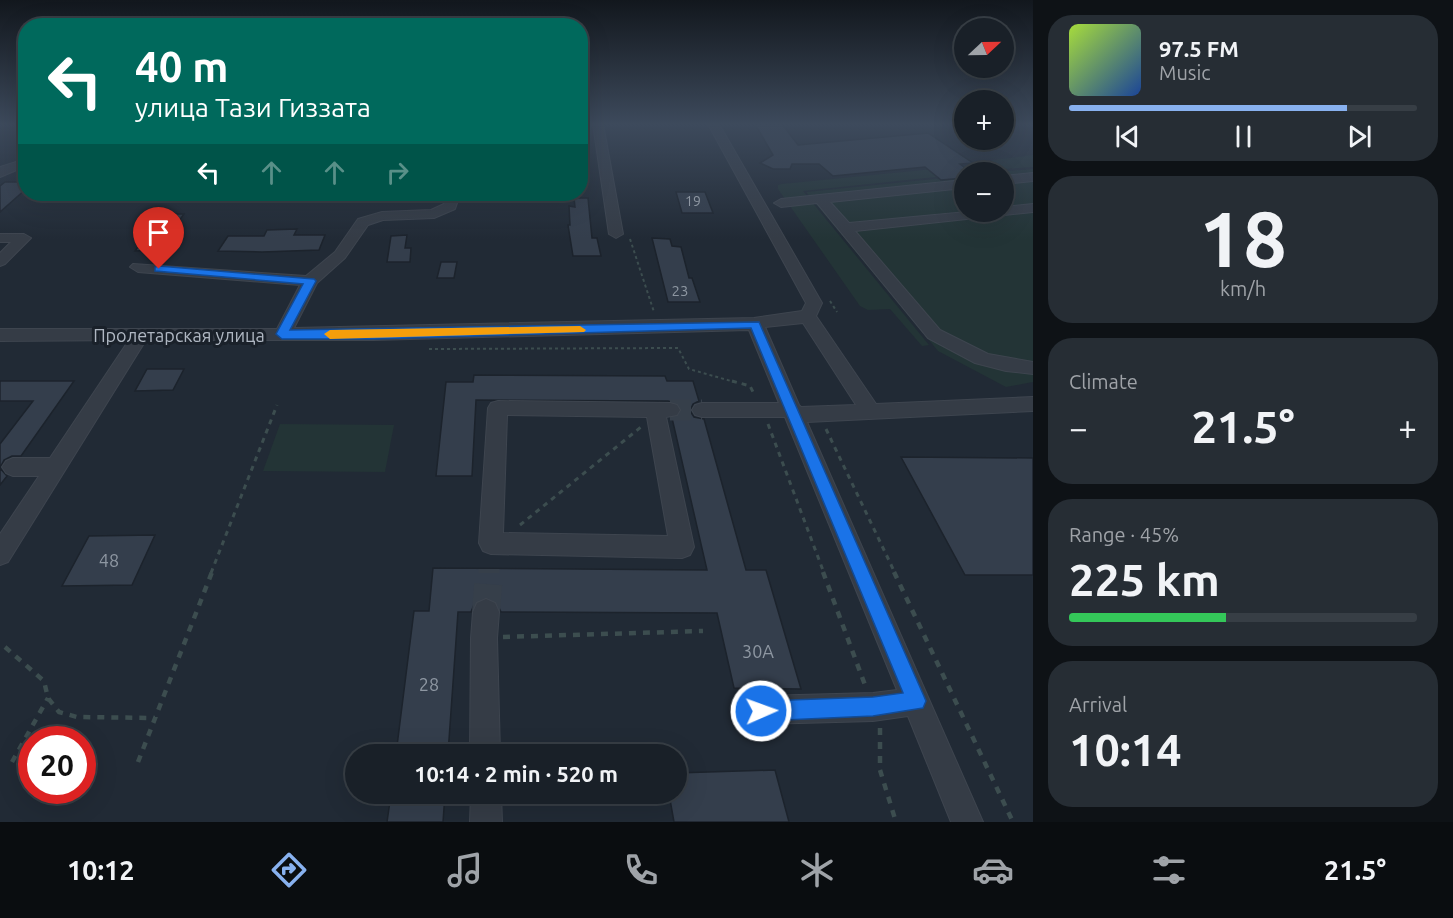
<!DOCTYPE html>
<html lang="en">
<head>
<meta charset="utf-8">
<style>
	:root { --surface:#192028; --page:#262d34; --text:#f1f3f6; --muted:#9fa3a8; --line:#373e45; --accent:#88b1ef }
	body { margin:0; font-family:Ubuntu,sans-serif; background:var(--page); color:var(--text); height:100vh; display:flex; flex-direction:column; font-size:22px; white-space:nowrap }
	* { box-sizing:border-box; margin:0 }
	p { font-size:20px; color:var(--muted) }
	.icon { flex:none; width:33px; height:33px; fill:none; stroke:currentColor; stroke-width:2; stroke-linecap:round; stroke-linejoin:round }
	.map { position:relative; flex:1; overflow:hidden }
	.side { display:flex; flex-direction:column; gap:15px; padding:15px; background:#0e1216; width:420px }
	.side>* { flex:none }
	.hud { position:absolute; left:18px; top:18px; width:570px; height:183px; border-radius:24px; box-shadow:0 6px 24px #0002,0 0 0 2px var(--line); background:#00695c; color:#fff; overflow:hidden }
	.needle { width:39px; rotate:68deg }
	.controls { position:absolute; left:954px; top:18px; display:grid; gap:12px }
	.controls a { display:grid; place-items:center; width:60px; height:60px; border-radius:50%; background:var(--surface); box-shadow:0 6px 24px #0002,0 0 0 2px var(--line); font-size:30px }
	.speed { position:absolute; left:18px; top:726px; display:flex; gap:12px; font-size:30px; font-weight:700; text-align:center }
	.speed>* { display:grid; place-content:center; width:78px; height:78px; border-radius:50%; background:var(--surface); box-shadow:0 6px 24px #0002,0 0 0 2px var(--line); line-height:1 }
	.speed .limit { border:9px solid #d22; background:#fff; color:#111 }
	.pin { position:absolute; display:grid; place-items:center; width:51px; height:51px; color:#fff; margin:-62px -26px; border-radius:50% 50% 50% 0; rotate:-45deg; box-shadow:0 0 6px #0007 }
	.pin .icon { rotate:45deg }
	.me { position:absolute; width:66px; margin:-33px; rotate:88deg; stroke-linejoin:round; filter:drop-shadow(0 0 4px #0008) }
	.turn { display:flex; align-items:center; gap:21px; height:126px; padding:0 18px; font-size:27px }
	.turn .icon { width:78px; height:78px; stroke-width:2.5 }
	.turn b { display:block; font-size:42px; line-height:51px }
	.lanes { display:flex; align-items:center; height:57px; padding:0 18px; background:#0003; justify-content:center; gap:30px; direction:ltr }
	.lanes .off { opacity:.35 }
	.big { font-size:45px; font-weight:700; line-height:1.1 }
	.side .card { flex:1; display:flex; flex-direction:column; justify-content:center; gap:9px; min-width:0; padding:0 21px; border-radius:24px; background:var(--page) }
	.side .dial { align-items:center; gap:0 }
	.dial b { font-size:78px; line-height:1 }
	.song { display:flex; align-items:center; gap:18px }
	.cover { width:72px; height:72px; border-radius:9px; background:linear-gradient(135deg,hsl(80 70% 55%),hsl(220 70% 35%)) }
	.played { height:6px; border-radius:3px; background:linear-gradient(90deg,var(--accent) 80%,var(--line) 80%) }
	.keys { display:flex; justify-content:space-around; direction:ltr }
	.heat { display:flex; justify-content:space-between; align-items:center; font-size:33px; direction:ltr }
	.charge { height:9px; border-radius:4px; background:linear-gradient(90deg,#34c759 45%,var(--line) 0) }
	.trip { position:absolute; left:345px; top:744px; width:342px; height:60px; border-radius:30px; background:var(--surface); box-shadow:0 6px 24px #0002,0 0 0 2px var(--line); font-weight:700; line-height:60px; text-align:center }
	.tabs { display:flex; height:96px; justify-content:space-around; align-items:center; background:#0a0d10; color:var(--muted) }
	.tabs .icon { width:42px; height:42px }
	.tabs .selected { color:var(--accent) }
	.tabs b { font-size:27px; color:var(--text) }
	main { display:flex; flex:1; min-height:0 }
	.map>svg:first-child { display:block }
</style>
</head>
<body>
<main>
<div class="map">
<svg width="1033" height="822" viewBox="0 0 1033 822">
	<rect width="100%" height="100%" fill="#212a35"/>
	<path fill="#233436" d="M 1033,155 L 1033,167 L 964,172 L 964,174 L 803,191 L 929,345 L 922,346 L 890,309 L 868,310 L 860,306 L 778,189 L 778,185 L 782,184 L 984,164 L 993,160 Z
		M 1033,169 L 1033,382 L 1006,387 L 938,351 L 806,192 L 964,176 L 964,212 L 1004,212 L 1004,172 L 999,172 Z
		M 280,424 L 394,425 L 385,472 L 263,471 Z"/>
	<path fill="#343e4c" stroke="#1c232c" stroke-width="1.5" d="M 755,124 L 782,124 L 798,145 L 928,133 L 973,163 L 960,164 L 964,167 L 964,178 L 941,180 L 925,167 L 833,176 L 819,164 L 792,164 L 790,169 L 773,169 L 760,163 L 773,155 Z
		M 5,182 L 26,182 L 26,189 L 0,212 L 0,186 Z
		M 676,192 L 705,192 L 713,213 L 682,213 Z
		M 574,198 L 588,198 L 592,238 L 597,238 L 601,256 L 573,256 L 568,225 L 570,225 L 569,206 L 575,207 Z
		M 162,214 L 184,214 L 158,250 L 135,251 Z
		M 297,229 L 294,235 L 325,235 L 319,250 L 262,252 L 218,251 L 228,236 L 264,236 L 267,230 Z
		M 407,235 L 405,248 L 411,248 L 410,262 L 387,262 L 391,236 Z
		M 652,238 L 670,239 L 672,246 L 681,247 L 689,278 L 692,278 L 700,302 L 668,302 Z
		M 441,262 L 457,262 L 454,278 L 437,278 Z
		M 147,369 L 184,369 L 173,390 L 135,391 Z
		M 474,375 L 665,376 L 667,381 L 693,381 L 699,401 L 693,404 L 690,411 L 694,417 L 704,419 L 746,570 L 766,570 L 801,689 L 734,688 L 717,613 L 501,612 L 496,601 L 485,597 L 475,602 L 471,612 L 458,612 L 448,754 L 396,754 L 414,611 L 429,611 L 433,568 L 707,570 L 672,418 L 679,416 L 682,411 L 679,404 L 668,401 L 476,400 L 472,476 L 436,476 L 446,382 L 473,382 Z
		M 0,381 L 74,381 L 21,456 L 12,456 L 4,460 L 0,468 L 7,476 L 0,485 L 0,444 L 33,401 L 0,401 Z
		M 901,457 L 1033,458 L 1033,575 L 965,575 Z
		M 155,535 L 132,585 L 62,586 L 89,536 Z
		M 775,770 L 789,822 L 674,822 L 669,794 L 676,794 L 676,773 Z
		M 391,794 L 445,794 L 443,822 L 387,822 Z"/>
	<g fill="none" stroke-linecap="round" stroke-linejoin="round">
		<path stroke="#363f4a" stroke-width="21" stroke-dasharray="21 10" stroke-linecap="butt" d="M 670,410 L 702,410
			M 489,573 L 489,569"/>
		<path stroke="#363f4a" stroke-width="28" stroke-dasharray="28 14" stroke-linecap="butt" d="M 486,612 L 489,572"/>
		<g stroke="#3e454f" stroke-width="2">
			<path id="minor" d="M 593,124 L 603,124 L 623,234 L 616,238 L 609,234 Z
				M 708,124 L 719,124 L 822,303 L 816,316 L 876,404 L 1033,397 L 1033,411 L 807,422 L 983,822 L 951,822 L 908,716 L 873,721 L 761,724 L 751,720 L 747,710 L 751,700 L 761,696 L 873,693 L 897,690 L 785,417 L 702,417 L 695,415 L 692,410 L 695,405 L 702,403 L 779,403 L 749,330 L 374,340 L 146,340 L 8,562 L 0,565 L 0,534 L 39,476 L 13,476 L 6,473 L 2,467 L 6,461 L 13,458 L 50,458 L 129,340 L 0,341 L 0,329 L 277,329 L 300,285 L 138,272 L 130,267 L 133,264 L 306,276 L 335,252 L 358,219 L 382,212 L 431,210 L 444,204 L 448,194 L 460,194 L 455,209 L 434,218 L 383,220 L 368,225 L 345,258 L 317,283 L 294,328 L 754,318 L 802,311 L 806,303 ZM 803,323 L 856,405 L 801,407 L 799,405 L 765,327 Z
				M 26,159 L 26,166 L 0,177 L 0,167 Z
				M 1033,173 L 1033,181 L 1004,184 L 1004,176 Z
				M 964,180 L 964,188 L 830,202 L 849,223 L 967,212 L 1004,212 L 1004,207 L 1033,204 L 1033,212 L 855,231 L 940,330 L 988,354 L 1033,362 L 1033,374 L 1006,371 L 975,363 L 928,338 L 817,203 L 781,207 L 774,203 L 781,199 Z
				M 0,234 L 24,234 L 31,238 L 5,264 L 0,266 L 0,253 L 11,242 L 0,242 Z
				M 498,401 L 670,403 L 677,405 L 680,410 L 677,415 L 666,417 L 694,547 L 690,555 L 682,558 L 491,554 L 483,551 L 479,543 L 488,408 L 491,403 ZM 507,415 L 647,417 L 668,536 L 503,533 Z
				M 486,599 L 495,603 L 499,612 L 497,638 L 500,754 L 470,754 L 471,638 L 473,612 L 477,603 Z
				M 471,794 L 501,794 L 502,822 L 470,822 Z"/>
		</g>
		<path stroke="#3c4d4f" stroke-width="2" stroke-dasharray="3 3" stroke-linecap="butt" d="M 630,239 L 654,312
			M 830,301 L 837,312
			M 429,349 L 678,348 L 689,369 L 738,383"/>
		<path stroke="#3c4d4f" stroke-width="3" stroke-dasharray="5 5" stroke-linecap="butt" d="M 732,381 L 750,386 L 755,396
			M 768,424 L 824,573
			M 826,429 L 895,573
			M 520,525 L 641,427
			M 211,573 L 277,405"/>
		<path stroke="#3c4d4f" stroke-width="4.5" stroke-dasharray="7 7" stroke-linecap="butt" d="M 823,572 L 865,685
			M 894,572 L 1013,822
			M 503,637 L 703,631
			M 5,647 L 44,681 L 48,698 L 59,712 L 77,717 L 155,718
			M 880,728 L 880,770 L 896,822
			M 12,762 L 48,698
			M 138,762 L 212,572"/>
		<use href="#minor" fill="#353c46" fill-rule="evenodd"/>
	</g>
	<linearGradient id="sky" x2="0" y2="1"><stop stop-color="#12171d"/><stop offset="0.52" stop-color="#3d4a5c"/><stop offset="1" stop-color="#3d4a5c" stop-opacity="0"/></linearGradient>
	<rect width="1033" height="239" fill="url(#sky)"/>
	<path fill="#1a73e8" stroke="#114b97" stroke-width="1.5" d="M 159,266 L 314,279 L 316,281 L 290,330 L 759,322 L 923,694 L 926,701 L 923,708 L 873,716 L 761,721 L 754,718 L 751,711 L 754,704 L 761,701 L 873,697 L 903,693 L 751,328 L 374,339 L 282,339 L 276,334 L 303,284 L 155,271 L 155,267 Z"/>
	<path fill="#f59e0b" d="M 580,326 L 586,330 L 584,332 L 330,339 L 324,334 L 330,330 Z"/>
	<g text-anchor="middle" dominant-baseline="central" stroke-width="6" stroke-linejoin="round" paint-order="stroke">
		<g font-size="14" fill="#8e97a2">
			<text x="693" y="201">19</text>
		</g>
		<g font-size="15" fill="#8e97a2">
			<text x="680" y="290">23</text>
		</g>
		<g font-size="18" fill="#afb7c2" stroke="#1a212a">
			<text x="179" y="335">Пролетарская улица</text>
		</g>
		<g font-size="18" fill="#8e97a2">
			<text x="109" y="560">48</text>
			<text x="758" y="651">30А</text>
			<text x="429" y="684">28</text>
		</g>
	</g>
</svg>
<div class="controls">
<a><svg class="needle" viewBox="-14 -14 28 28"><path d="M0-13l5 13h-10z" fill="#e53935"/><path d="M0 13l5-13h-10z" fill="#9fa3a8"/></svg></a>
<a>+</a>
<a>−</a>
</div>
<div class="speed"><div class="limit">20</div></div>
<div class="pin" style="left:159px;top:269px;background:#d93025"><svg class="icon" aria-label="arrive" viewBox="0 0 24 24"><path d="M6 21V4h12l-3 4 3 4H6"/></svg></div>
<svg class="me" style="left:761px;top:711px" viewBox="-20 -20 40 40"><circle r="17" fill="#1a73e8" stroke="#fff" stroke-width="3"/><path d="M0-11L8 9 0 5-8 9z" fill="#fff"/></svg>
<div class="trip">10:14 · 2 min · 520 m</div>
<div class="hud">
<div class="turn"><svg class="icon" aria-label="left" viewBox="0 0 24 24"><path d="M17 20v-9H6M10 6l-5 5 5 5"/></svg><div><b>40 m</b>улица Тази Гиззата</div></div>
<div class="lanes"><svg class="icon" aria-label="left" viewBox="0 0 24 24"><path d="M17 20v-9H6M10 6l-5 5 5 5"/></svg><svg class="icon off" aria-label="ahead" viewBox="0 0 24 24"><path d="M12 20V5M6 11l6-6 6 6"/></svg><svg class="icon off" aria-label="ahead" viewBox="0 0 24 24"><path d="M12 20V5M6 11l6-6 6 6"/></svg><svg class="icon off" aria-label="right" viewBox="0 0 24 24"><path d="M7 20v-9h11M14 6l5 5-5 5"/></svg></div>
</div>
</div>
<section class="side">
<div class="card">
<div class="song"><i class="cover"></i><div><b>97.5 FM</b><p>Music</p></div></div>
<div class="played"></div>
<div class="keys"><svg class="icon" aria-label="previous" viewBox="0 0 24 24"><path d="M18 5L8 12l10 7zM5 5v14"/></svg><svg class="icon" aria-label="pause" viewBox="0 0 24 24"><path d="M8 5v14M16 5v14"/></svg><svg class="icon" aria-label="next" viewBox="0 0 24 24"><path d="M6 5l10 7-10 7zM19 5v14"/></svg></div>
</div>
<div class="card dial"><b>18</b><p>km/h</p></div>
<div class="card"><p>Climate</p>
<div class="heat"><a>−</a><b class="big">21.5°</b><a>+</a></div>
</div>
<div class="card"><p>Range · 45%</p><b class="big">225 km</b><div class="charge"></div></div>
<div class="card"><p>Arrival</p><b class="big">10:14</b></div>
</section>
</main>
<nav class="tabs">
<b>10:12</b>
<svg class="icon selected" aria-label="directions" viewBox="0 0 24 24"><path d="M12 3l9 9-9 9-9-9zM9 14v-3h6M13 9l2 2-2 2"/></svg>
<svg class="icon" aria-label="music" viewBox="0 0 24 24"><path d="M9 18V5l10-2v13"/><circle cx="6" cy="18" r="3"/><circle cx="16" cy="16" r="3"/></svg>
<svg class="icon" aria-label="phone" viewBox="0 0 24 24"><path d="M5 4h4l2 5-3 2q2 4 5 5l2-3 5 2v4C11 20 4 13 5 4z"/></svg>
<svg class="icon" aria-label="climate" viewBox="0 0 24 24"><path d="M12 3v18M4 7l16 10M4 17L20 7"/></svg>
<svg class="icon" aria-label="car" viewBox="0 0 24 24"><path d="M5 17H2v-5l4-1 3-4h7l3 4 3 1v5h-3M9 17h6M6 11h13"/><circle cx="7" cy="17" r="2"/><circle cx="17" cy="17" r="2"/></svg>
<svg class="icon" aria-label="filters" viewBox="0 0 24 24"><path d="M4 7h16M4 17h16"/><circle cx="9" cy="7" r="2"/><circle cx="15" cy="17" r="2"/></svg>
<b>21.5°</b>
</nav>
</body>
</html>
